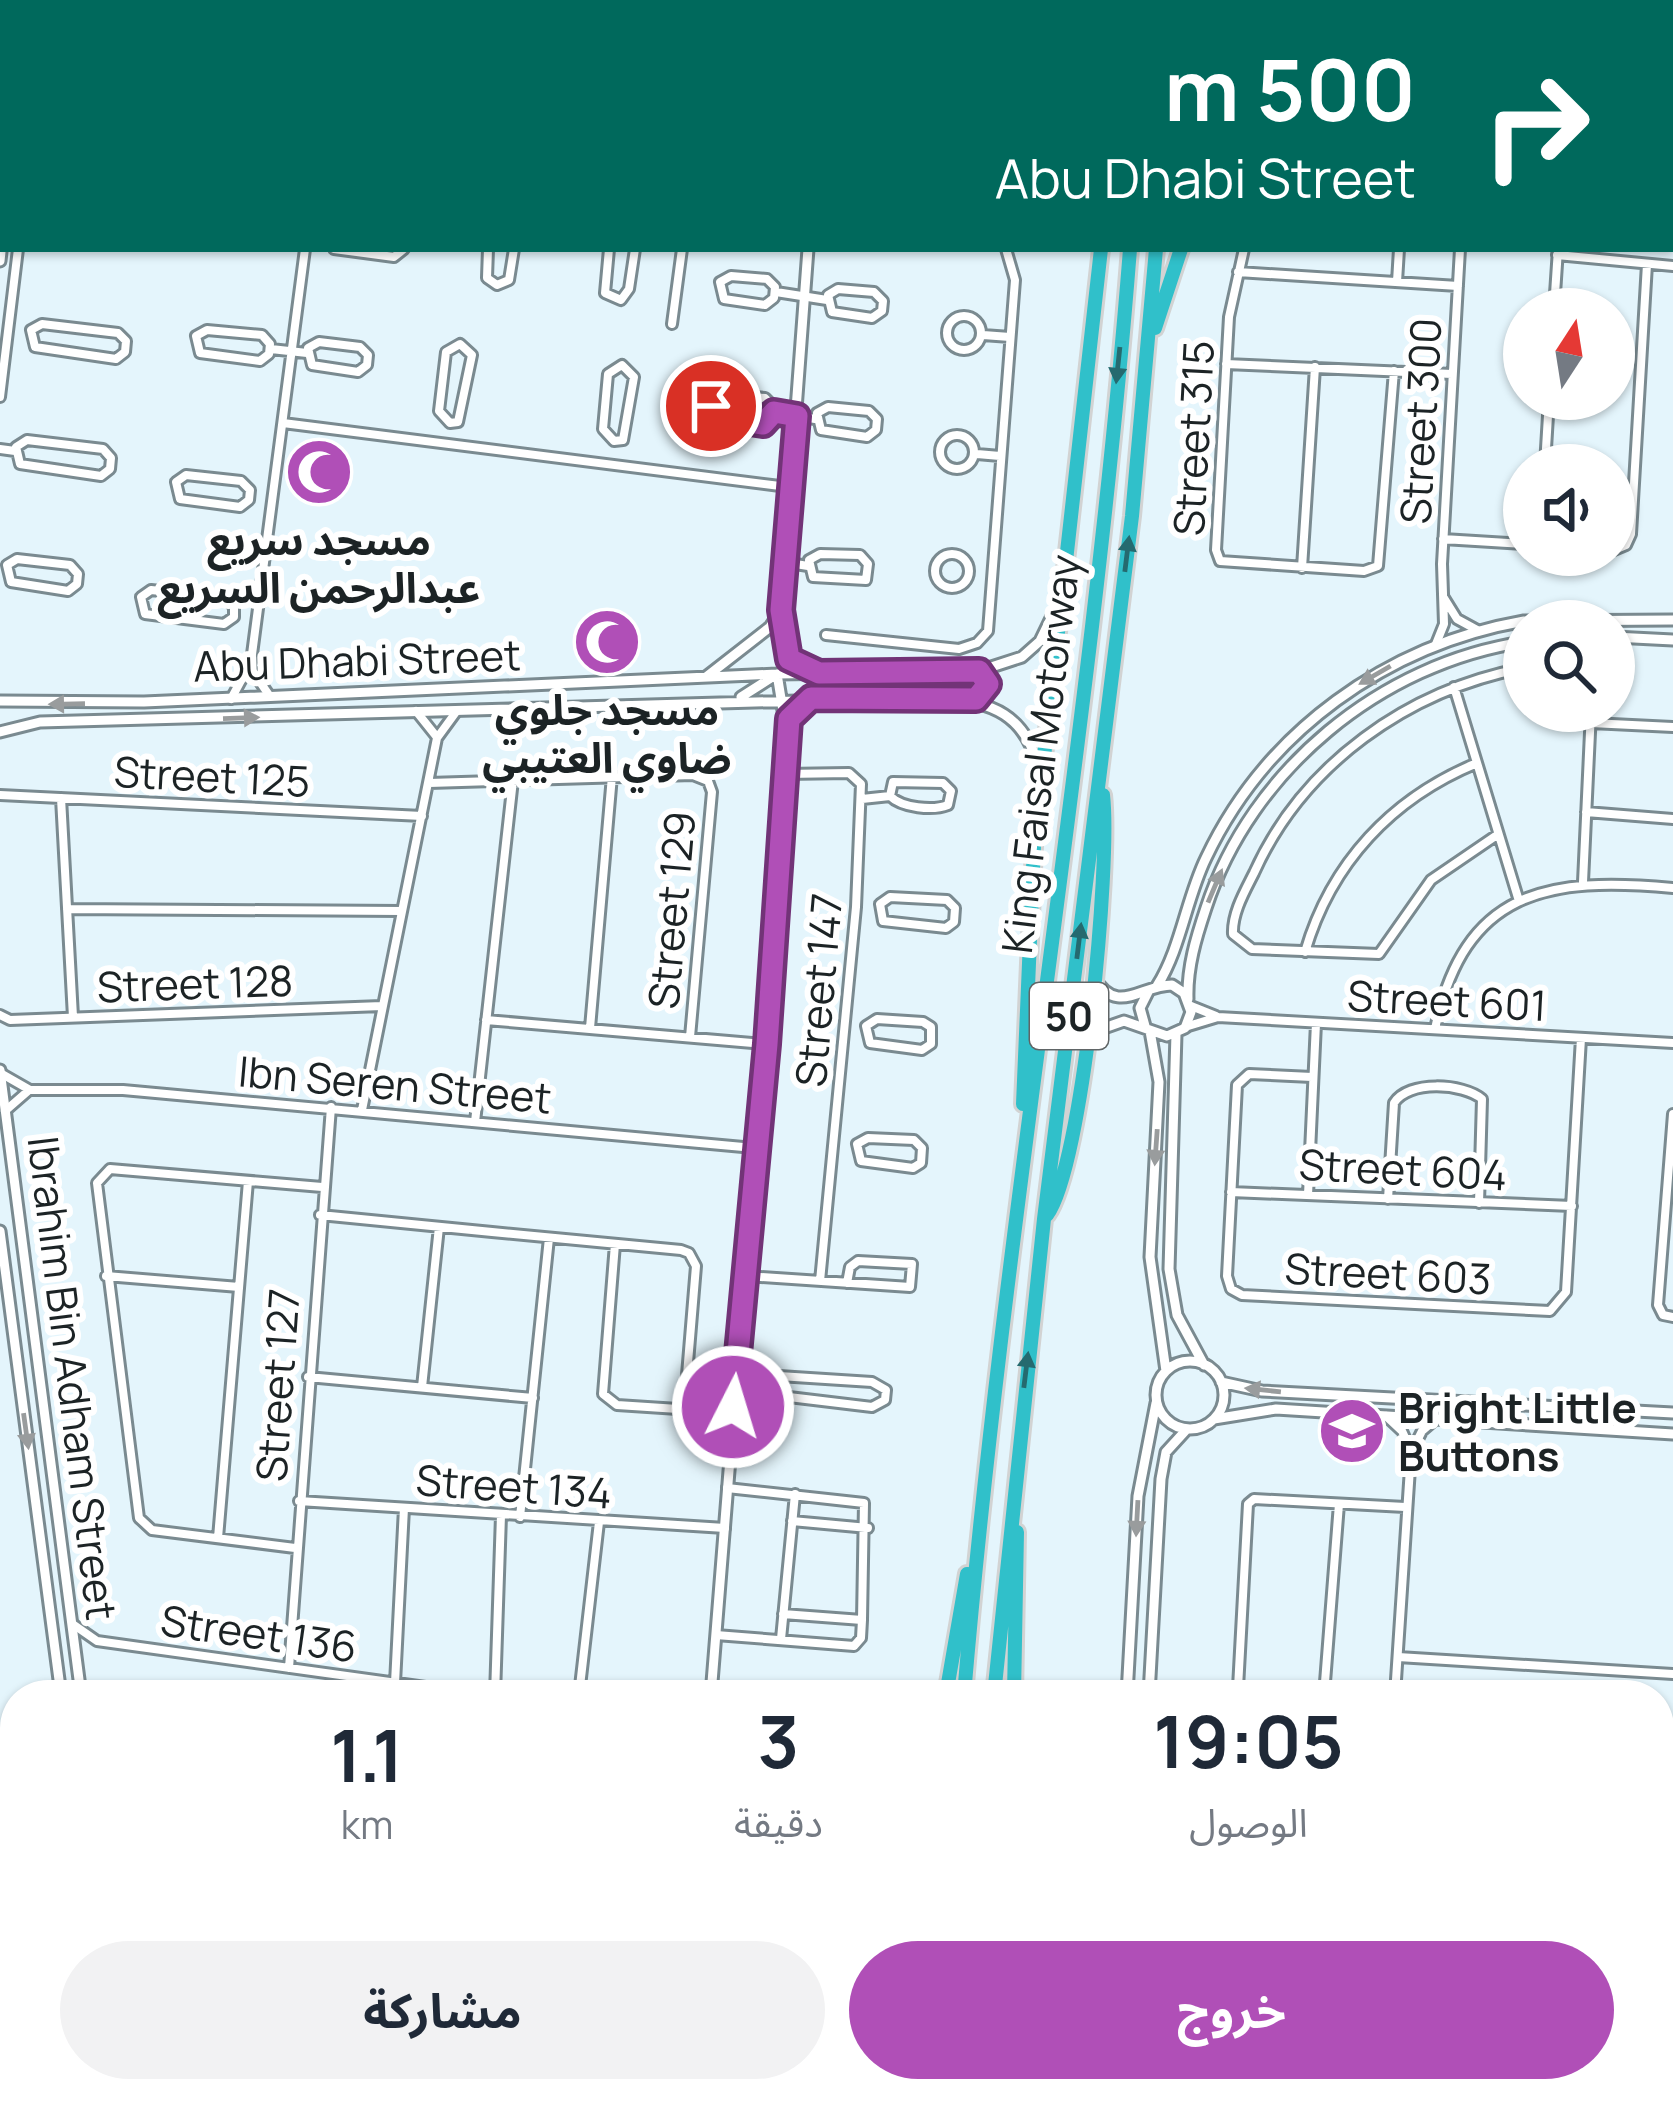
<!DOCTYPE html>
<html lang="ar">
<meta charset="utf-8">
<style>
:root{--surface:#fff;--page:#f2f2f3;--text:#1f2937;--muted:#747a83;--accent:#b04fb7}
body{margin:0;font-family:Manrope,"Noto Sans Arabic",sans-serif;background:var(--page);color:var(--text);direction:rtl;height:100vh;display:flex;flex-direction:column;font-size:45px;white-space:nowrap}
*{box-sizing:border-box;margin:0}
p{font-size:39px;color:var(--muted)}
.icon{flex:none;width:66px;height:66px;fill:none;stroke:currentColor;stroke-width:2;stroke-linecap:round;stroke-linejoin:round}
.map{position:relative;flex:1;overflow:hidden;direction:ltr}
.side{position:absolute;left:0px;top:1680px;width:1674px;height:423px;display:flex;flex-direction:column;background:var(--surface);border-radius:48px 48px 0 0;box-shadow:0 3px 9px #0004;direction:rtl}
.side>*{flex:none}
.top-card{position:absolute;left:0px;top:0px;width:1674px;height:252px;box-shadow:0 3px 9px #0004;direction:rtl;background:#00695c;color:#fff;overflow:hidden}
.needle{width:78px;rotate:12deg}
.controls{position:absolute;left:1503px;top:288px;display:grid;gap:24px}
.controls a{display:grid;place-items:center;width:132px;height:132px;border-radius:50%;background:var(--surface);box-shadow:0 3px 9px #0004;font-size:60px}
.pin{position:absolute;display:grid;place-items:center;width:102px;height:102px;color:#fff;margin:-51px;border:6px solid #fff;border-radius:50%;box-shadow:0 3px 12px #0007}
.me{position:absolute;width:132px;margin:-66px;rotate:5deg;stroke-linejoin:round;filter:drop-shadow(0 0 9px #0008)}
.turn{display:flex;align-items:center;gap:42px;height:252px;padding:0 60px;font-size:54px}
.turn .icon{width:156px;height:156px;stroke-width:2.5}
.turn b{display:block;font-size:84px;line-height:102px}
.eta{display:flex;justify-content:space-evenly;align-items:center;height:204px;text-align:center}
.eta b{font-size:72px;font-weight:700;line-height:84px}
.action{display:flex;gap:24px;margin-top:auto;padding:24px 60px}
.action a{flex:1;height:138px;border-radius:72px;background:var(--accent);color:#fff;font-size:48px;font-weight:700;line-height:138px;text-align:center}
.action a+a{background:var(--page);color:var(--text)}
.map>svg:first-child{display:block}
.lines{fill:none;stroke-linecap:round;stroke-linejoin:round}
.minor-casing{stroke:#7a8a90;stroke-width:14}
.tertiary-casing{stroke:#7a8a90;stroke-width:15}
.motorway-casing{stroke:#d2d3d3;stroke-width:20}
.minor{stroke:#fff;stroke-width:8}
.tertiary{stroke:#fff;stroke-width:9}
.motorway{stroke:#30c0ca;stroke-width:14}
.oneway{fill:#256a6f}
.oneway2{fill:#999c9d}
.route-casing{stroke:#723377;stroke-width:30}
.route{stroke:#b04fb7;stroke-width:21}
.labels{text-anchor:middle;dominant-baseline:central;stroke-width:12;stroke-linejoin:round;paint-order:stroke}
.shield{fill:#fff;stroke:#606566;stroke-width:3}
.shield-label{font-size:39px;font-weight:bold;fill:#1c2325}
.street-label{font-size:42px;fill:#1c2325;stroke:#fff}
.poi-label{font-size:42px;font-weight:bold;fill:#1c2325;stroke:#fff}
</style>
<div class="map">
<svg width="1673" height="2102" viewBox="0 0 1673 2102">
<rect width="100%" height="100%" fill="#e4f5fc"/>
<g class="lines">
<g class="minor-casing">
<path id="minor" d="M1413,3V0
M1671,36H1673
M1671,127H1673
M1671,195H1673
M334,249L394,257L404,249
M488,249L487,278L497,285L509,280L514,249
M609,249L605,293L621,300L629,289L635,249
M1244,249L1229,317L1216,550L1220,561L1364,571L1378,566L1394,371
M1557,255L1673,266
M1238,272L1458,286
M731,276L767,279L775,287L774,298L765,305L724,299L720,282Z
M1397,282L1399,249
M838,289L874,292L883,301L882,311L872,318L832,312L828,295Z
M776,292L827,300
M1554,309L1558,249
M947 333a17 17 0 1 1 34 0a17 17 0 1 1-34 0Z
M42,324L118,333L126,341L125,352L116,359L35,347L31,330Z
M672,324L682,249
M207,330L262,335L270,344L269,354L260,361L200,353L196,336Z
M983,335L1010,337
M319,342L360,347L368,355L367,365L358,372L312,365L308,348Z
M460,344L472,355L458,422L450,423L439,411L446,352Z
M271,349L307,353
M1226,364L1452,374
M622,365L634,377L623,440L614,441L603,429L608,374Z
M724,394L765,398L773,406L772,417L763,424L717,417L713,400Z
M0,397L18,249
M828,407L869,411L877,419L876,430L867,437L821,430L817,413Z
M774,412L815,419
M283,423L788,487
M940 452a17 17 0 1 1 34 0a17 17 0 1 1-34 0Z
M27,440L103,449L111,458L110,469L101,476L20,464L16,447Z
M0,449L15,451
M977,454L1000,456
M1545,465L1549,399
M186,475L241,481L250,490L249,500L240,507L180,499L176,482Z
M1443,539L1524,544
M1614,550L1626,545L1631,534L1647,264
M820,554L860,555L868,564L866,580L813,577L809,560Z
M935 571a17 17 0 1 1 34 0a17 17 0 1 1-34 0Z
M17,559L70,565L78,574L77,584L68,591L11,582L7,565Z
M783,562L808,566
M1302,568L1315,367
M151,590L226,598L234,607V617L224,624L145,614L141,597Z
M1444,598L1457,619L1479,631
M826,635L959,649L977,643L988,631L1015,280L1006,249
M1436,644L1444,624L1442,564L1460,249
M251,669L269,695
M1454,687L1519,901
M231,699L251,662L305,249
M416,711L436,736
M1591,723L1673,727
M785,774L849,773L861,784L856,907L820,1281
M429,783L693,775L708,781L712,792L690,1037
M0,795L422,816
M61,798L73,1017
M862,799L890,796C902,808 933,811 948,805L951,791L943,783L893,782L890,796
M1586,812L1673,819
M1497,835L1431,880L1379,954L1252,949L1233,934C1232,913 1245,891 1254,873C1303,764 1408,690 1524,668
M1583,882L1591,711
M890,897L947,900L955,908L954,922L946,928L883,921L880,904Z
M67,909L402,911
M1305,952C1331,863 1392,798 1477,763
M1191,1006L1216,1016
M0,1015L10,1020L382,1006
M877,1019L923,1022L931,1027V1044L922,1050L870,1043L866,1026Z
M486,1020L765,1044
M1185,1027L1218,1017L1673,1043
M590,1028L612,776
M1435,1029C1464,890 1548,876 1673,888
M2,1074L30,1090H123L754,1148
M1312,1077L1249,1074L1237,1085L1227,1276L1231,1289L1242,1295L1550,1311L1566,1292L1581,1038
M362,1110L437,738L456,712
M5,1111L28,1091
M1673,1114L1658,1305L1663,1315L1673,1317
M475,1122L513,780
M868,1138L914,1140L922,1148L921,1163L913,1168L861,1161L857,1144Z
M1231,1192L1572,1206
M1308,1195L1316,1023
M1388,1199L1394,1103C1408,1080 1463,1083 1482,1099L1479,1203
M320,1215C440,1227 561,1239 681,1250L689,1253L696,1266L685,1399L678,1409L617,1405L603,1394L615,1244
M106,1276L239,1287
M746,1276L910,1287L912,1264L858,1261L850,1267L847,1283
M779,1376L872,1382L886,1390L885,1400L872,1407L764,1394L758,1385Z
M308,1377L533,1398
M422,1387L439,1227
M1386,1416L1402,1431L1411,1451
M299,1501L725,1528
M520,1517L549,1238
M792,1521L868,1528
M218,1538L248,1181
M295,1548L152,1530L139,1518L97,1183L110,1169L322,1187
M783,1614L862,1620
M74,1625L97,1641L483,1695
M716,1635L854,1646L861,1638L862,1620L864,1503L727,1488
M781,1639L795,1494
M1398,1657L1673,1674
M289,1668L331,1107
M395,1683L404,1508
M495,1695L501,1515
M579,1695L599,1522
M1308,1695L1238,1688L1248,1504L1254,1499L1405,1507
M1324,1695L1339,1504
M1395,1695L1411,1453L1422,1431L1436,1419
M1659,1741L1673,1742
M0,1793L14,1895L0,1908
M1659,1933L1673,1938
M1659,1995L1673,2000
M338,2088L339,2102
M1388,2088L1418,2102
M445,2091L568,2092
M705,2102L711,2095L769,2102
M1427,2102L1440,2088
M1517,2102L1523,2088
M1596,2102L1603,2088"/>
</g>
<g class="tertiary-casing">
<path id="tertiary" d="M9,3V0
M28,3V0
M0,68L3,46
M808,249L781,610L786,654L812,670
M0,261L3,233
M1524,621L1673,620
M1614,637L1673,640
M706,677L770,627L781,610
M741,697L777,674
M972,700L987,689L979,671
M0,701L144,702L777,674L979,671L1022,657L1040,641L1055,610
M0,732L40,722L938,697C992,701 1027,715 1039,771
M1157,986C1181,948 1186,899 1206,858C1266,731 1387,645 1524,621
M1188,999C1187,967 1196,938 1206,908C1251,770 1381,663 1524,642
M1145,1026L1140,1008L1148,992
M1150,1031L1159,1082L1150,1257L1166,1371
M1090,1033L1124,1021L1167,1036L1185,1028L1191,1012L1184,993L1172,985C1141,985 1117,1017 1094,977
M1176,1034L1169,1269L1177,1315L1204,1365
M0,1070L81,1695
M0,1231L61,1695
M1156 1395a34 34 0 1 1 68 0a34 34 0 1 1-68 0Z
M1221,1382L1262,1391L1673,1413
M1214,1419L1276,1409L1673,1434
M711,1695L785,774L786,729L777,674
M1127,1695L1138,1496L1156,1403
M1149,1695L1161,1479L1166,1452L1187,1429
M112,2088L114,2102
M132,2088L133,2102
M1243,2088L1258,2102
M1273,2088L1292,2102
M675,2102L676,2088"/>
</g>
<g class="motorway-casing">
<path id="motorway" d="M1063,0V3
M1167,0V3
M1116,3V0
M1141,3V0
M1262,3L1263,0
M1155,328L1181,249
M1023,1104L1034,846L1101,249
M1047,1215C1083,1165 1111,864 1103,795
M946,1695L967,1574
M964,1695C1005,1212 1092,733 1130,249
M994,1695L1044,1219L1132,516L1156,249
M1014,1695L1017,1532
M1021,2088L1023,2102
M880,2102L884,2088
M903,2102L904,2088
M929,2102L930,2088
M957,2102L958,2088
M983,2102L985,2088"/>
</g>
<use href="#minor" class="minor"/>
<use href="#tertiary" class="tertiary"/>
<use href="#motorway" class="motorway"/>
</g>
<defs><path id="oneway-solid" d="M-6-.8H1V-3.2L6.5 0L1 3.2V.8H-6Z" transform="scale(3)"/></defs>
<g class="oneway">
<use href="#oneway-solid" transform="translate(1118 365) rotate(96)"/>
<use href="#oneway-solid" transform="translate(1127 554) rotate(-83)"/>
<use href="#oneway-solid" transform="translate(1079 941) rotate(-83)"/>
<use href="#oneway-solid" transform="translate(1026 1370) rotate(-83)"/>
</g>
<g class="oneway2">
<use href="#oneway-solid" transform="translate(1375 675) rotate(150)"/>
<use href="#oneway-solid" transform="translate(67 704) rotate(179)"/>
<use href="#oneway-solid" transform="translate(241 718) rotate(-2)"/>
<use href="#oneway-solid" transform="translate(1215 886) rotate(-67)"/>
<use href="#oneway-solid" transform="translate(1156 1147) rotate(94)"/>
<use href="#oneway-solid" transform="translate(1263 1390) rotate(-174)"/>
<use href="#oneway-solid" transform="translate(26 1431) rotate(82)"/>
<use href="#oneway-solid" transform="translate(1137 1518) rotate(93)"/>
</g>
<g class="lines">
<g class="route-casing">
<path id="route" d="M711,406L717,417L763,424L774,412L797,416L781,610L789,659L819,673L979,671L988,684L976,699L811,698L789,719L767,1044L733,1407"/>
</g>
<use href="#route" class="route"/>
</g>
<defs>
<g id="mosque-disc" transform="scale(3.45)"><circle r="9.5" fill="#b04fb7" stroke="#fff"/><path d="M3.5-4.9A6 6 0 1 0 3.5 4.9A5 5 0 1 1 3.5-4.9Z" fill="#fff"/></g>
<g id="school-disc" transform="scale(3.45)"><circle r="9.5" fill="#b04fb7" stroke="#fff"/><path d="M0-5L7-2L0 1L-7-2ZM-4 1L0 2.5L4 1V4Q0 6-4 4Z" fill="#fff"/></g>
</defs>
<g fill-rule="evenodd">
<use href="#mosque-disc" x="319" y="472"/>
<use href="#mosque-disc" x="607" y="642"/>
<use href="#school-disc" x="1352" y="1431"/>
</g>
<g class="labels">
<rect class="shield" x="1030" y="983" width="78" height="66" rx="9"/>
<g class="shield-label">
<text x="1069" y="1016">50</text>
</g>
<g class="street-label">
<text transform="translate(1420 421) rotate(-87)">Street 300</text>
<text transform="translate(1193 438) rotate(-87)">Street 315</text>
<text transform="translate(357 660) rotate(-2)">Abu Dhabi Street</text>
<text transform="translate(1040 754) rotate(-83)">King Faisal Motorway</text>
<text transform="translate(212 776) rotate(3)">Street 125</text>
<text transform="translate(671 910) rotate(-85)">Street 129</text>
<text transform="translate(195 983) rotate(-2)">Street 128</text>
<text transform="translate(818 990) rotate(-85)">Street 147</text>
<text transform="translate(1447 1000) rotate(3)">Street 601</text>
<text transform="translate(395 1084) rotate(5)">Ibn Seren Street</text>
<text transform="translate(1403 1169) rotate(3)">Street 604</text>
<text transform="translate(1388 1273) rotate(3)">Street 603</text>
<text transform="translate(73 1378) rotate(83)">Ibrahim Bin Adham Street</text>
<text transform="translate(277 1385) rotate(-86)">Street 127</text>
<text transform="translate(514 1486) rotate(4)">Street 134</text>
<text transform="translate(259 1633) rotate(8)">Street 136</text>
</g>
<g class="poi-label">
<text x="319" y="539">مسجد سريع<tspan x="319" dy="48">عبدالرحمن السريع</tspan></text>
<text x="607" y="709">مسجد جلوي<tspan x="607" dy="48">ضاوي العتيبي</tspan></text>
<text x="1398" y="1407" text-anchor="start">Bright Little<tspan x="1398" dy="48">Buttons</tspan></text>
</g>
</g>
</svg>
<div class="controls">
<a><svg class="needle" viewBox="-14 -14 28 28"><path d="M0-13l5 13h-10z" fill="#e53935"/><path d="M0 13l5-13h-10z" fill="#747a83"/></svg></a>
<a><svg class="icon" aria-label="sound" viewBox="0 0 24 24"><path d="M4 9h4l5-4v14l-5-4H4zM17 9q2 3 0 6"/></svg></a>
<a><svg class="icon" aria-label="search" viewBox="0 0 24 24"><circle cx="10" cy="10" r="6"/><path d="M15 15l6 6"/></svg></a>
</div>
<div class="pin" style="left:711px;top:406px;background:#d93025"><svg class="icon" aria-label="arrive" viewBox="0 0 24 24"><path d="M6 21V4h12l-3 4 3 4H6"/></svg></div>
<svg class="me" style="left:733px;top:1407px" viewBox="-20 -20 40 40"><circle r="17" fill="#b04fb7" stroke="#fff" stroke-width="3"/><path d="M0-11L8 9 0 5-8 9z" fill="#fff"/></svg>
<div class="top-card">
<div class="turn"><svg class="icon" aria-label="right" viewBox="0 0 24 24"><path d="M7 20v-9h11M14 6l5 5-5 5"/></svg><div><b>500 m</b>Abu Dhabi Street</div></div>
</div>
<section class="side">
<div class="eta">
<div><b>19:05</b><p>الوصول</p></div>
<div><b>3</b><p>دقيقة</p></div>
<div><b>1.1</b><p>km</p></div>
</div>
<div class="action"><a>خروج</a><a>مشاركة</a></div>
</section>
</div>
